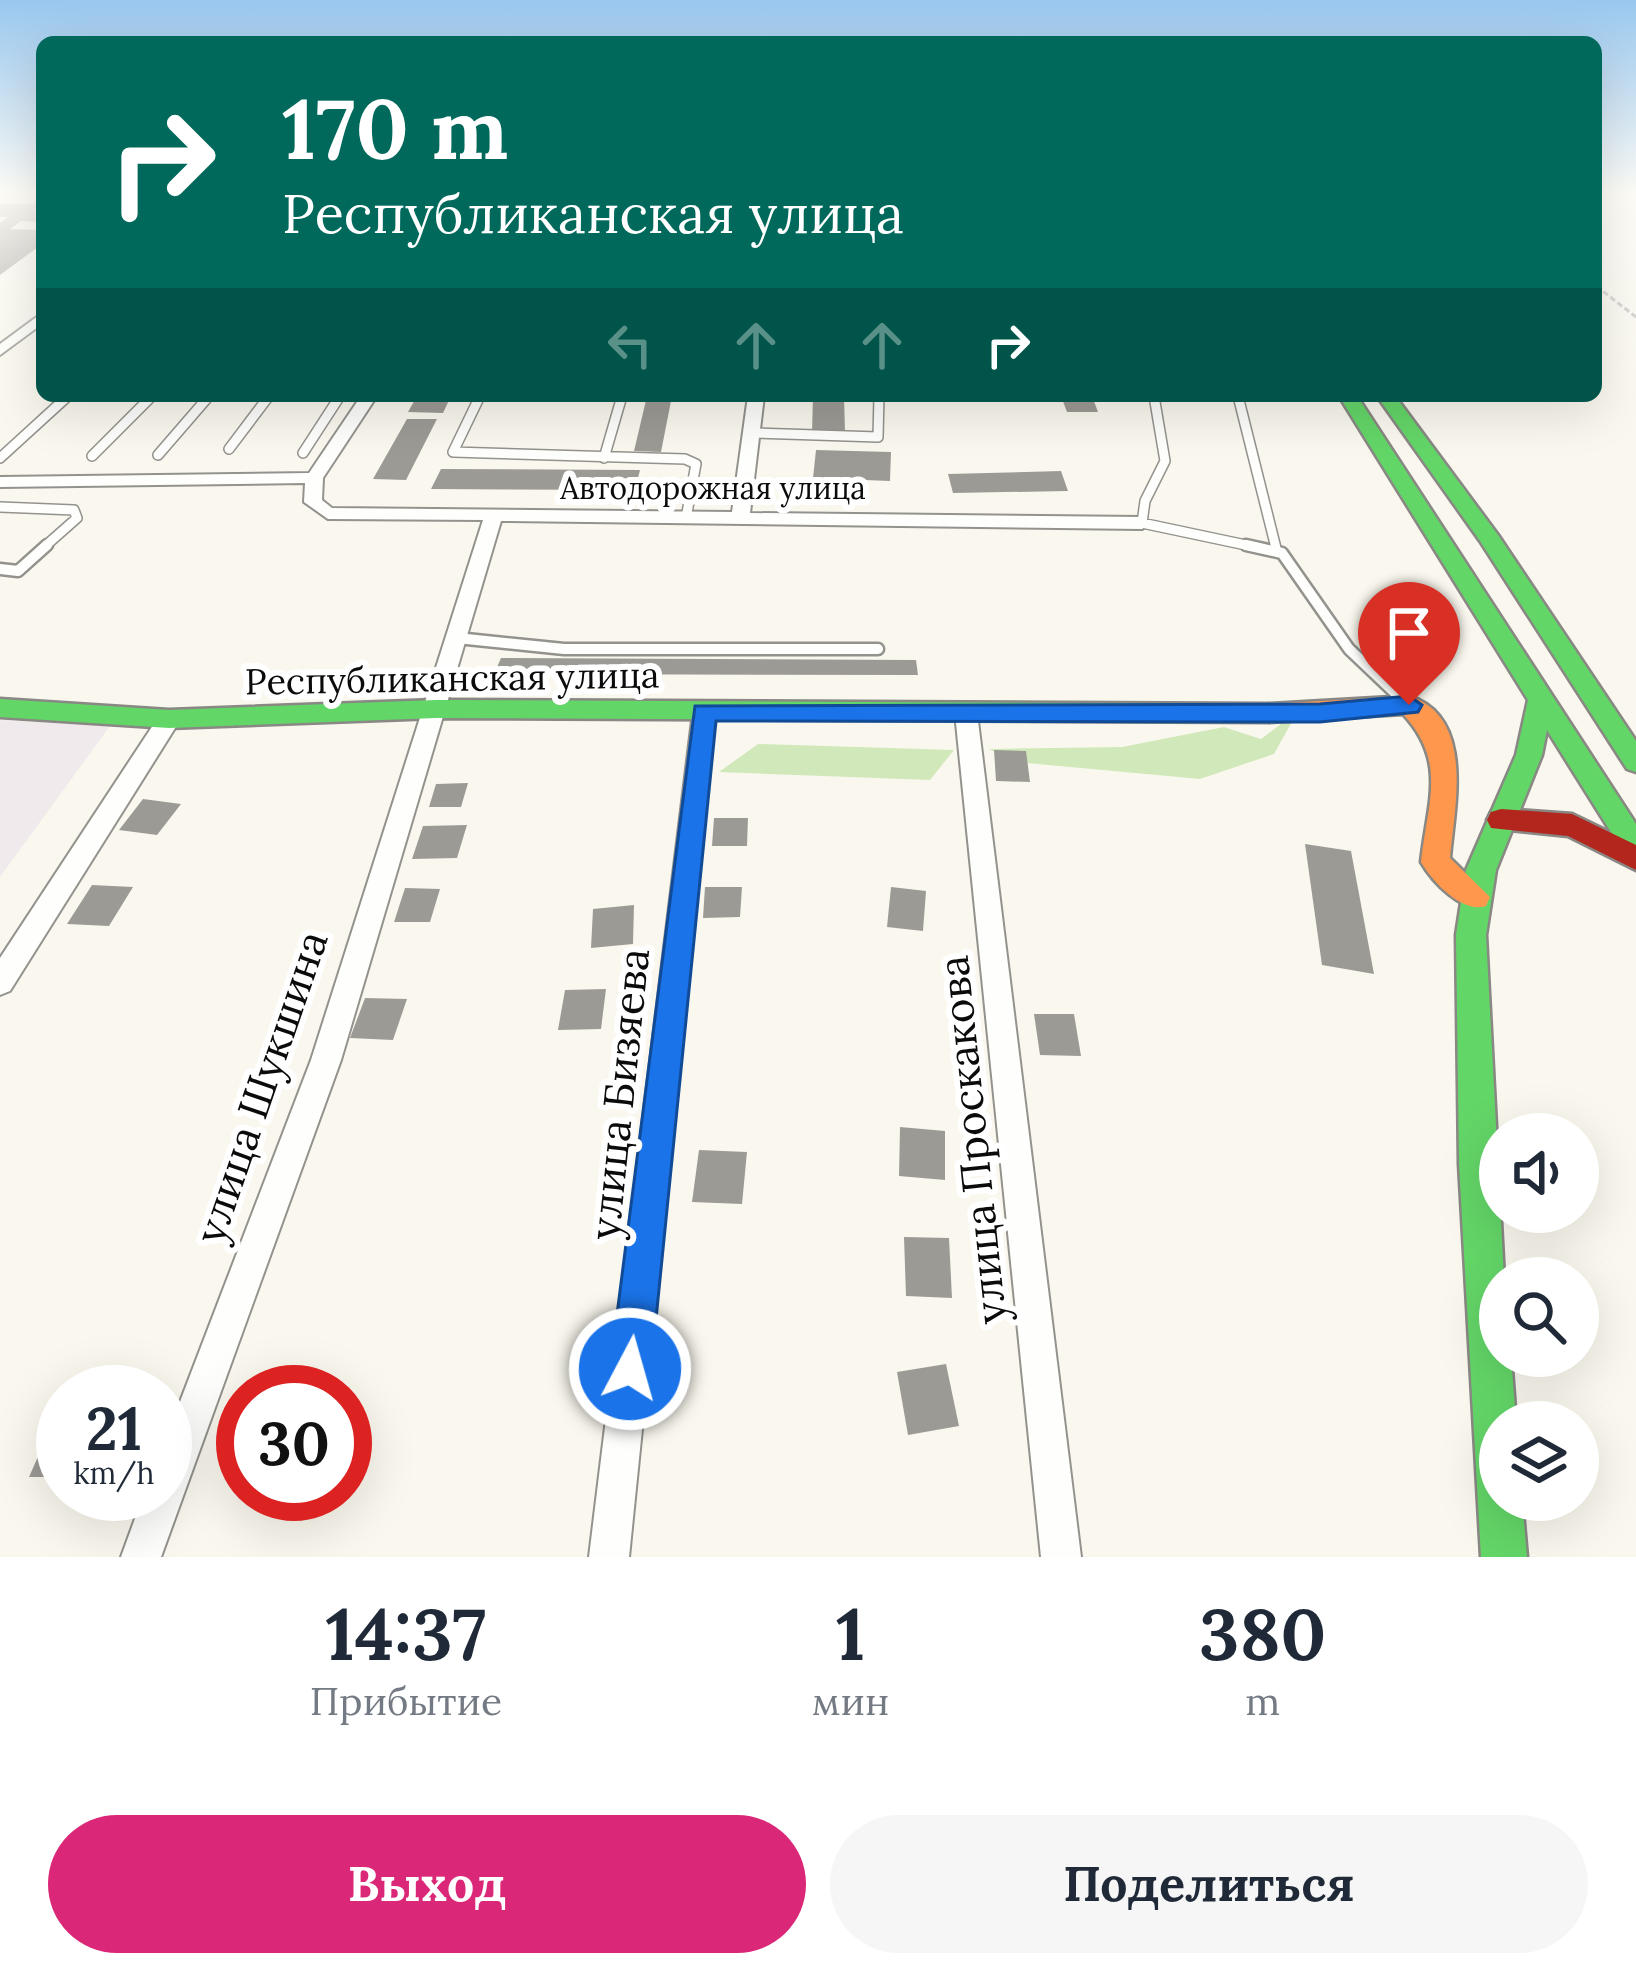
<!DOCTYPE html>
<html lang="ru">
<meta charset="utf-8">
<style>
:root{--surface:#fff;--page:#f6f6f7;--text:#1f2937;--muted:#747a83;--accent:#db2777}
body{margin:0;font-family:Lora,serif;background:var(--page);color:var(--text);height:100vh;display:flex;flex-direction:column;font-size:45px;white-space:nowrap}
*{box-sizing:border-box;margin:0}
p{font-size:39px;color:var(--muted)}
.icon{flex:none;width:66px;height:66px;fill:none;stroke:currentColor;stroke-width:2;stroke-linecap:round;stroke-linejoin:round}
.map{position:relative;height:1557px;overflow:hidden}
.drawer{display:flex;flex-direction:column;background:var(--surface);flex:1}
.drawer>*{flex:none}
.guide{position:absolute;left:36px;top:36px;width:1566px;height:366px;border-radius:18px;box-shadow:0 12px 48px #0002;background:#00695c;color:#fff;overflow:hidden}
.controls{position:absolute;left:1479px;top:1113px;display:grid;gap:24px}
.controls a{display:grid;place-items:center;width:120px;height:120px;border-radius:50%;background:var(--surface);box-shadow:0 12px 48px #0002;font-size:60px}
.speed{position:absolute;left:36px;top:1365px;display:flex;gap:24px;font-size:60px;font-weight:700;text-align:center}
.speed>*{display:grid;place-content:center;width:156px;height:156px;border-radius:50%;background:var(--surface);box-shadow:0 12px 48px #0002;line-height:1}
.speed small{font-size:30px;font-weight:400}
.speed .limit{border:18px solid #d22;background:#fff;color:#111}
.pin{position:absolute;display:grid;place-items:center;width:102px;height:102px;color:#fff;margin:-123px -51px;border-radius:50% 50% 50% 0;rotate:-45deg;box-shadow:0 0 12px #0007}
.pin .icon{rotate:45deg}
.me{position:absolute;width:132px;margin:-66px;rotate:6deg;stroke-linejoin:round;filter:drop-shadow(0 0 9px #0008)}
.turn{display:flex;align-items:center;gap:42px;height:252px;padding:0 48px;font-size:54px}
.turn .icon{width:156px;height:156px;stroke-width:2.5}
.turn b{display:block;font-size:84px;line-height:102px}
.lanes{display:flex;align-items:center;height:114px;padding:0 48px;background:#0003;justify-content:center;gap:60px;direction:ltr}
.lanes .off{opacity:.35}
.eta{display:flex;justify-content:space-evenly;align-items:center;height:204px;text-align:center}
.eta b{font-size:72px;font-weight:700;line-height:84px}
.action{display:flex;gap:24px;margin-top:auto;padding:24px 48px}
.action a{flex:1;height:138px;border-radius:72px;background:var(--accent);color:#fff;font-size:48px;font-weight:700;line-height:138px;text-align:center}
.action a+a{background:var(--page);color:var(--text)}
.map>svg:first-child{display:block}
.industrial{fill:#f1eaec}
.forest{fill:#d1e9ba}
.building{fill:#9c9a94}
.lines{fill:none;stroke-linecap:round;stroke-linejoin:round}
.lane-far1-casing{stroke:#93928d;stroke-width:12}
.lane-casing{stroke:#93928d;stroke-width:15}
.street-casing{stroke:#93928d;stroke-width:4}
.fast-casing{stroke:#898884;stroke-width:5}
.slow-casing{stroke:#898884;stroke-width:5}
.jam-casing{stroke:#898884;stroke-width:5}
.path{stroke:#b7b7b5;stroke-width:3;stroke-dasharray:6 3;stroke-linecap:butt}
.lane-far1{stroke:#fefefc;stroke-width:9}
.lane{stroke:#fefefc;stroke-width:10}
.street{fill:#fefefc;fill-rule:evenodd}
.fast{fill:#63d668;fill-rule:evenodd}
.slow{fill:#ff974d;fill-rule:evenodd}
.jam{fill:#b3261e;fill-rule:evenodd}
.route{fill:#1a73e8;stroke:#114b97;stroke-width:3}
.labels{text-anchor:middle;dominant-baseline:central;stroke-width:12;stroke-linejoin:round;paint-order:stroke}
.far-street-label{font-size:30px;fill:#0b0b0b;stroke:#fff}
.street-label{font-size:36px;fill:#0b0b0b;stroke:#fff}
.near-street-label{font-size:42px;fill:#0b0b0b;stroke:#fff}
</style>
<div class="map">
<svg width="1636" height="1557" viewBox="0 0 1636 1557">
<rect width="100%" height="100%" fill="#faf8ee"/>
<path class="industrial" d="M0,720L110,726L0,877Z"/>
<path class="forest" d="M1298,711L1274,754L1200,779L1016,762L989,749L1122,747L1224,727L1261,739Z
M758,744L954,750L930,780L719,772Z"/>
<path class="building" d="M42,198V222L21,221L10,229L42,230V244L0,275V223L8,217H0V204H32Z
M417,396H451L443,413L408,412Z
M647,396H672L661,452L634,451Z
M813,396H844L845,432H812Z
M1061,396H1092L1098,412H1067Z
M407,419H437L406,480L373,479Z
M816,450L891,452L890,481L813,478Z
M441,469L640,470L635,490L431,489Z
M1061,471L1068,491L953,493L948,474Z
M501,658L916,660L918,675L494,674Z
M994,750L1026,751L1030,782L996,781Z
M468,783L461,807H429L436,784Z
M143,799L181,804L157,835L119,830Z
M714,818H748L747,846H712Z
M467,825L457,858L412,859L423,826Z
M1305,844L1351,851L1374,974L1322,965Z
M92,885L133,887L109,926L67,924Z
M705,887H742L740,917L703,918Z
M891,887L926,891L923,931L887,927Z
M405,888L440,889L430,922H394Z
M634,905L633,944L591,948L593,909Z
M606,989L601,1029L558,1030L565,990Z
M365,998L407,999L393,1040L350,1038Z
M1034,1014H1074L1081,1056L1040,1055Z
M900,1127L945,1131V1180L899,1176Z
M699,1150L747,1152L742,1204L692,1202Z
M904,1237L949,1238L952,1298L906,1296Z
M946,1364L959,1426L908,1435L897,1372Z
M63,1400V1477H29Z"/>
<g class="lines">
<g class="lane-far1-casing">
<path id="lane-far1" d="M480,396L453,452L685,459L696,464L686,518
M1154,396L1165,461L1145,501L1142,523L1260,548
M1238,396L1276,548
M753,433L878,437L879,396
M229,449L269,396
M303,453L340,396
M158,455L209,396
M92,456L152,396
M0,458L68,396
M604,458L622,396
M0,507L74,510L77,518L43,548"/>
</g>
<g class="lane-casing">
<path id="lane" d="M1246,545L1282,553L1349,649L1408,705
M0,569L18,571L47,545
M457,638L564,649H878"/>
</g>
<g class="street-casing">
<path id="street" d="M42,313V324L0,355V344Z
M361,396H377L323,478L322,500L332,508L732,512L748,396H764L750,513L1142,517L1151,523L1142,529L501,521L341,1060L161,1557H121L144,1494H165V1441L311,1060L483,520L328,519L304,502L305,483L0,487V477L309,473Z
M704,704L715,712L629,1557H589L693,712Z
M966,705L977,713L1081,1557H1041L955,713Z
M169,711L177,713L180,719L177,725L10,991L0,995V958L161,713Z"/>
</g>
<g class="fast-casing">
<path id="fast" d="M1339,396H1357L1636,824V859L1626,856L1547,730L1542,755L1496,870L1486,935L1504,1278H1500V1356H1511L1516,1422H1500V1500H1522L1527,1557H1481L1459,1164L1456,935L1466,870L1516,755L1528,700Z
M1377,396H1395L1498,535L1636,741V772L1627,769L1480,541Z
M0,699L169,710L436,700L1269,704L1282,713L1269,722L436,718L169,728L0,717Z"/>
</g>
<g class="slow-casing">
<path id="slow" d="M1409,696C1476,717 1454,808 1450,858L1490,897L1486,906C1462,914 1432,881 1421,862C1427,804 1448,762 1403,714L1269,722L1256,713L1269,704Z"/>
</g>
<g class="jam-casing">
<path id="jam" d="M1501,809L1572,814L1636,845V870L1568,836L1491,828L1487,820L1491,812Z"/>
</g>
<path class="path" d="M1596,286L1636,317"/>
<use href="#lane-far1" class="lane-far1"/>
<use href="#lane" class="lane"/>
<use href="#street" class="street"/>
<use href="#fast" class="fast"/>
<use href="#slow" class="slow"/>
<use href="#jam" class="jam"/>
</g>
<linearGradient id="sky" x2="0" y2="1"><stop stop-color="#99c7ee"/><stop offset="0.47" stop-color="#fdfcf7"/><stop offset="1" stop-color="#fdfcf7" stop-opacity="0"/></linearGradient>
<rect width="1636" height="409" fill="url(#sky)"/>
<path class="route" d="M1409,696L1422,705L1418,712L1320,722L716,721L651,1369L645,1384L630,1390L616,1384L610,1369L695,706L1320,704Z"/>
<g class="labels">
<g class="far-street-label">
<text x="713" y="488">Автодорожная улица</text>
</g>
<g class="street-label">
<text transform="translate(452 678) rotate(-1)">Республиканская улица</text>
</g>
<g class="near-street-label">
<text transform="translate(261 1087) rotate(-71)">улица Шукшина</text>
<text transform="translate(619 1094) rotate(-84)">улица Бизяева</text>
<text transform="translate(972 1140) rotate(-96)">улица Проскакова</text>
</g>
</g>
</svg>
<div class="controls">
<a><svg class="icon" aria-label="sound" viewBox="0 0 24 24"><path d="M4 9h4l5-4v14l-5-4H4zM17 9q2 3 0 6"/></svg></a>
<a><svg class="icon" aria-label="search" viewBox="0 0 24 24"><circle cx="10" cy="10" r="6"/><path d="M15 15l6 6"/></svg></a>
<a><svg class="icon" aria-label="layers" viewBox="0 0 24 24"><path d="M12 4l9 5-9 5-9-5zM3 14l9 5 9-5"/></svg></a>
</div>
<div class="speed"><div>21<small>km/h</small></div><div class="limit">30</div></div>
<div class="pin" style="left:1409px;top:705px;background:#d93025"><svg class="icon" aria-label="arrive" viewBox="0 0 24 24"><path d="M6 21V4h12l-3 4 3 4H6"/></svg></div>
<svg class="me" style="left:630px;top:1369px" viewBox="-20 -20 40 40"><circle r="17" fill="#1a73e8" stroke="#fff" stroke-width="3"/><path d="M0-11L8 9 0 5-8 9z" fill="#fff"/></svg>
<div class="guide">
<div class="turn"><svg class="icon" aria-label="right" viewBox="0 0 24 24"><path d="M7 20v-9h11M14 6l5 5-5 5"/></svg><div><b>170 m</b>Республиканская улица</div></div>
<div class="lanes"><svg class="icon off" aria-label="left" viewBox="0 0 24 24"><path d="M17 20v-9H6M10 6l-5 5 5 5"/></svg><svg class="icon off" aria-label="ahead" viewBox="0 0 24 24"><path d="M12 20V5M6 11l6-6 6 6"/></svg><svg class="icon off" aria-label="ahead" viewBox="0 0 24 24"><path d="M12 20V5M6 11l6-6 6 6"/></svg><svg class="icon" aria-label="right" viewBox="0 0 24 24"><path d="M7 20v-9h11M14 6l5 5-5 5"/></svg></div>
</div>
</div>
<section class="drawer">
<div class="eta">
<div><b>14:37</b><p>Прибытие</p></div>
<div><b>1</b><p>мин</p></div>
<div><b>380</b><p>m</p></div>
</div>
<div class="action"><a>Выход</a><a>Поделиться</a></div>
</section>
